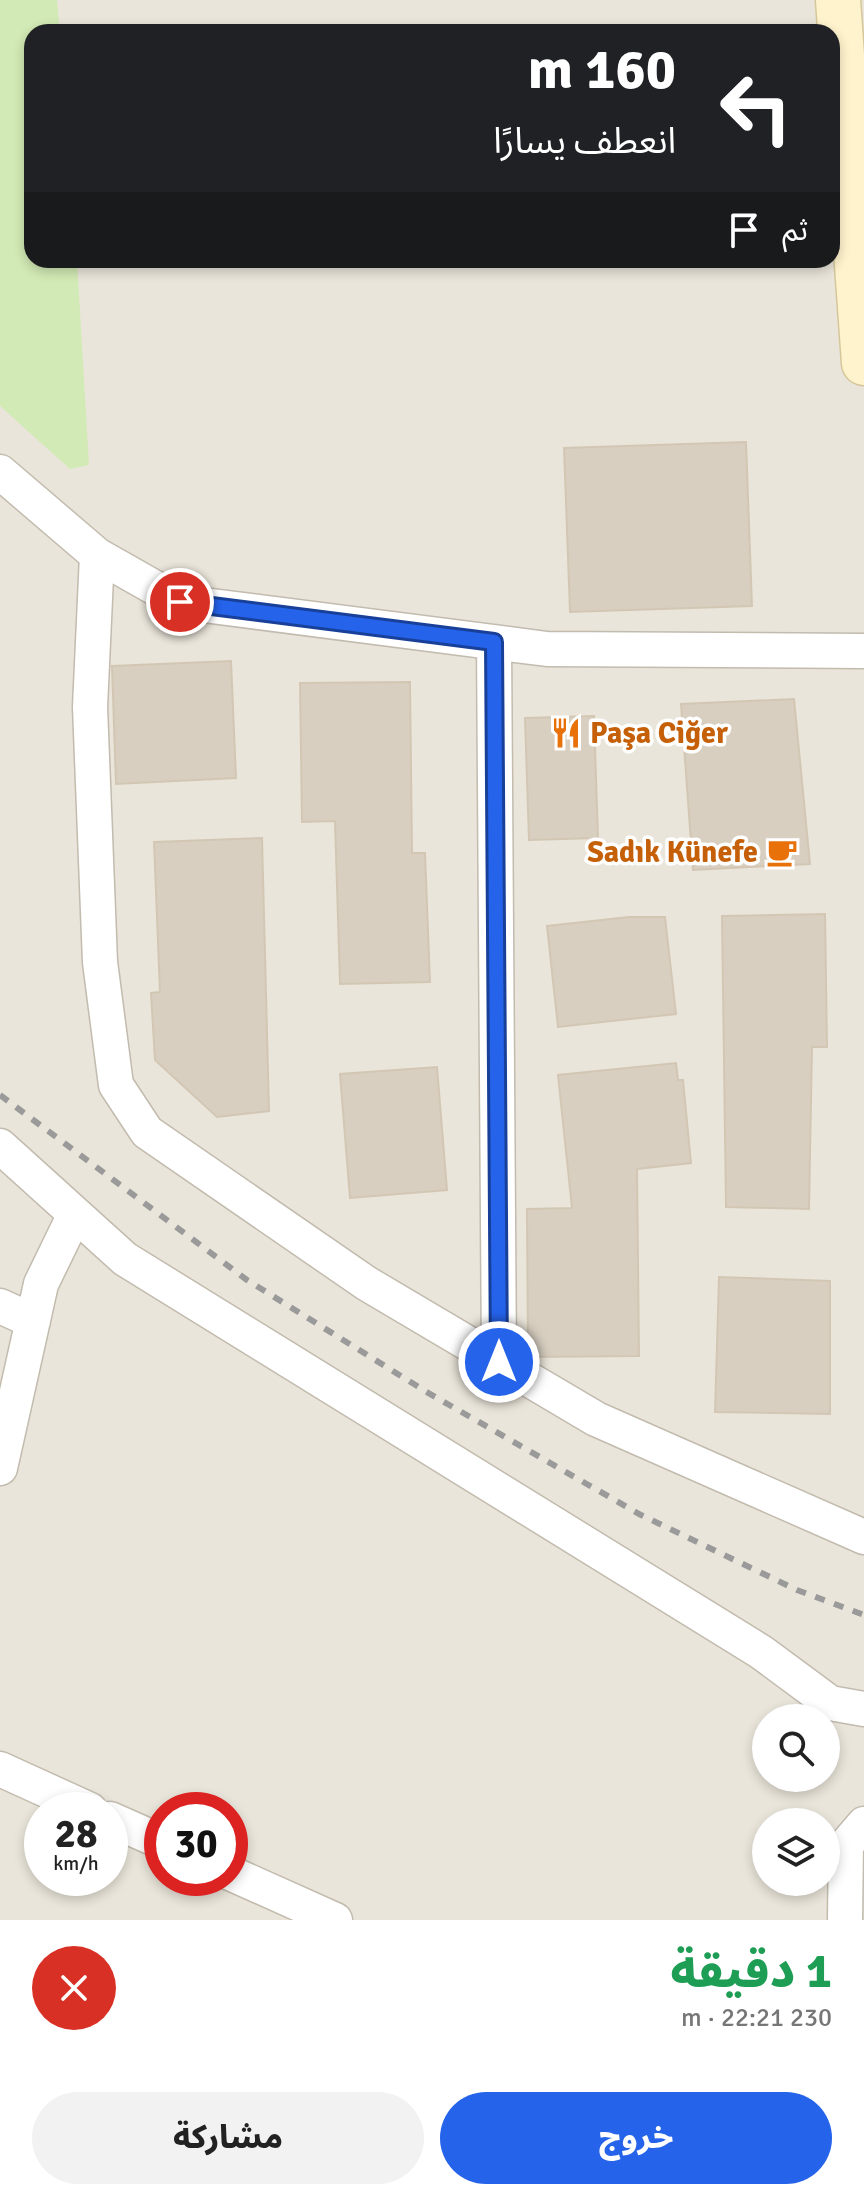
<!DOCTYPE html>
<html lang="ar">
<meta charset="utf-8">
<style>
:root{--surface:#fff;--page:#f2f2f2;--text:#222;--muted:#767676;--accent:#2563eb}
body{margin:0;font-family:Signika,"Noto Sans Arabic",sans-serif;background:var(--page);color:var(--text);direction:rtl;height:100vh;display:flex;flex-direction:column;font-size:30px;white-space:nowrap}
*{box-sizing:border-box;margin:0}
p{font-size:26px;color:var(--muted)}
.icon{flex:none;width:44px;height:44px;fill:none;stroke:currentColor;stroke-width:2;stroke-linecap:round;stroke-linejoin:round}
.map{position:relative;height:1920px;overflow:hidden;direction:ltr}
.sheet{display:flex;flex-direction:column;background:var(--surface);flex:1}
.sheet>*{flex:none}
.top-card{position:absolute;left:24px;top:24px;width:816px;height:244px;border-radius:24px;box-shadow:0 4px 12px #0003;direction:rtl;background:#202124;color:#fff;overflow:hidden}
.tools{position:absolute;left:752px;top:1704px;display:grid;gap:16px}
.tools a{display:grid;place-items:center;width:88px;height:88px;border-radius:50%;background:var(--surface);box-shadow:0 4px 12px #0003;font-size:40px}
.speed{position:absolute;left:24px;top:1792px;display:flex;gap:16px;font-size:40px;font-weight:700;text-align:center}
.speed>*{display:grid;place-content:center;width:104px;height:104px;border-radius:50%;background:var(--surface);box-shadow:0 4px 12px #0003;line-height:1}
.speed small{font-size:20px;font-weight:400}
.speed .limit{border:12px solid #d22;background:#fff;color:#111}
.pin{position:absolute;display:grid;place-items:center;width:68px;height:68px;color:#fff;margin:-34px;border:4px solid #fff;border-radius:50%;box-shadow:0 2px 8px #0007}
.me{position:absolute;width:88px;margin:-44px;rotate:0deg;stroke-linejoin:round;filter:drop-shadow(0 0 6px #0008)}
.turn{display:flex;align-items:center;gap:28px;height:168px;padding:0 32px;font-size:36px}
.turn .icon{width:104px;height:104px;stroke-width:2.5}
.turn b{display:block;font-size:56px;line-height:68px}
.then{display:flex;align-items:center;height:76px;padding:0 32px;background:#0003;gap:16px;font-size:30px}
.round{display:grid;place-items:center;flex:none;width:84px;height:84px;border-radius:42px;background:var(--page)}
.summary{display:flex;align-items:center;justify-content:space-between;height:136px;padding:0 32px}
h1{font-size:48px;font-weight:800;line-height:60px;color:#1e9e55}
.button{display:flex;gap:16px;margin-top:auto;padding:16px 32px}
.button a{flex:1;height:92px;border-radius:48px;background:var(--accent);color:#fff;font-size:32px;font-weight:800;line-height:92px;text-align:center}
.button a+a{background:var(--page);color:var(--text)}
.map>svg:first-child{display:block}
.residential{fill:#eae5da;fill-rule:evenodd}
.green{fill:#d2eab5}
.building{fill:#d8cfc1;stroke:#d3c7b4;stroke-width:2}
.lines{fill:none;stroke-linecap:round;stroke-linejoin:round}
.minor-casing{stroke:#c2bbae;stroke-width:37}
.secondary-casing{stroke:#d6c79b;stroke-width:47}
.minor{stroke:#fff;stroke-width:34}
.secondary{stroke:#fff3cd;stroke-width:44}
.rail{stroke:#9a9a9a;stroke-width:6;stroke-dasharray:10 10;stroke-linecap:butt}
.route-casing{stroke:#184099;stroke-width:20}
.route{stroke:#2563eb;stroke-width:14}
.labels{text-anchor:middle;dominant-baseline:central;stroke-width:7;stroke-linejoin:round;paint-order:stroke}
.food-label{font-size:30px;font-weight:bold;fill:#c56008;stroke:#fff;text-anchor:start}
</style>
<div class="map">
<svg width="864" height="1920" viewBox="0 0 864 1920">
<rect width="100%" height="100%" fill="#f6f3ec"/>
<path class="residential" d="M0,0H864V1920H0ZM32,32H832V260H32ZM766,1718H826V1778H766ZM42,1810H110V1878H42ZM162,1810H230V1878H162ZM766,1822H826V1882H766Z"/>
<path class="green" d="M0,0H57L60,32H32V260H77L89,465L70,469L0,406Z"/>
<path class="building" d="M746,442L752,606L570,612L564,448Z
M231,661L236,778L116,784L112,666Z
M410,682L412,853H425L430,982L340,984L335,821L302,822L300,683Z
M794,699L810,864L693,870L681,704Z
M594,716L598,838L529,840L525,718Z
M262,838L269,1111L217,1117L155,1060L151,993L160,992L154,842Z
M825,914L827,1047H812L809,1209L726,1207L722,916Z
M629,917H665L676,1014L558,1027L547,926Z
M676,1063L678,1080H683L691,1163L637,1169L639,1356L531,1357L528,1356L527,1209L572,1208L558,1075Z
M437,1067L447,1190L350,1198L340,1074Z
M719,1277L830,1281V1414L715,1412Z"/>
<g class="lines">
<g class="minor-casing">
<path id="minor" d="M0,472L97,555L180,602L547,649L864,651
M97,555L90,707L100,962L116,1085L147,1132L366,1283L596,1419L864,1537
M494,642L499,1362
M0,1146L125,1259L761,1652L830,1703L864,1709
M0,1306L33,1321
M0,1468L41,1284L75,1214
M0,1769L90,1810
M110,1819L162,1842
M230,1873L335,1920
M845,1920L846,1845L864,1824"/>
</g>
<g class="secondary-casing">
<path id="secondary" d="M838,0L864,363"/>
</g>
<use href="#minor" class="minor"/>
<use href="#secondary" class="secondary"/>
<path class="rail" d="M0,1095L247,1280L425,1391L639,1514L797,1590L864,1615"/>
</g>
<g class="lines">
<g class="route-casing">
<path id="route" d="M180,602L494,642L499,1362"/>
</g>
<use href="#route" class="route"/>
</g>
<defs>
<g id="restaurant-bare" transform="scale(2.4)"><path d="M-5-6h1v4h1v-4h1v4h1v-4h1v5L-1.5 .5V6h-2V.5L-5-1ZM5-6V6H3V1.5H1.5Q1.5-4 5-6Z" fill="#e8710a" stroke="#fff" stroke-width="2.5" paint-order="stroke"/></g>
<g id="cafe-bare" transform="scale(2.4)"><path d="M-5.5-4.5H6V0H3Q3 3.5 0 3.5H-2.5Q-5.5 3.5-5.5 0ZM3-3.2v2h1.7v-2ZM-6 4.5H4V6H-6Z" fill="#e8710a" stroke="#fff" stroke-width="2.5" paint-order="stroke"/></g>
</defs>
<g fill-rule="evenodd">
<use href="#restaurant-bare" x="566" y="733"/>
<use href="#cafe-bare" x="782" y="852"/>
</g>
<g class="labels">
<g class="food-label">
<text x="590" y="733">Paşa Ciğer</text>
<text x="758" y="852" text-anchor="end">Sadık Künefe</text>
</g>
</g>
</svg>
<div class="tools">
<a><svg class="icon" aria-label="search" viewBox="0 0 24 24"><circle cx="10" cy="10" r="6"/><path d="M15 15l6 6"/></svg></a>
<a><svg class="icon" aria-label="layers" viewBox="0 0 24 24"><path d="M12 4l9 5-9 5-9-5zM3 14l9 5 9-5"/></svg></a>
</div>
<div class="speed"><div>28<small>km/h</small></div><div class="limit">30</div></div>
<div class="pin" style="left:180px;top:602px;background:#d93025"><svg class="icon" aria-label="arrive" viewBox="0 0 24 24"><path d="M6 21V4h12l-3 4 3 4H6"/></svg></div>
<svg class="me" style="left:499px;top:1362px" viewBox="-20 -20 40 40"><circle r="17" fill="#2563eb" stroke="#fff" stroke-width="3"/><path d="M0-11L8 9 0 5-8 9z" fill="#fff"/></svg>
<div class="top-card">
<div class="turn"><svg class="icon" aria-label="left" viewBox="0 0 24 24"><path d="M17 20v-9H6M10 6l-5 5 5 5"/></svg><div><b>160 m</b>انعطف يسارًا</div></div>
<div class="then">ثم<svg class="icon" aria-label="arrive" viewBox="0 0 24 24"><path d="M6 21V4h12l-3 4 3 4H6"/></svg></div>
</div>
</div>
<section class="sheet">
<div class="summary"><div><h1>1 دقيقة</h1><p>230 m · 22:21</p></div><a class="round" style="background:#d93025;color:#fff"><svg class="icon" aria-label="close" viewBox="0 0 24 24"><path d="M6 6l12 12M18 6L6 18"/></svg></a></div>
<div class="button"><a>خروج</a><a>مشاركة</a></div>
</section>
